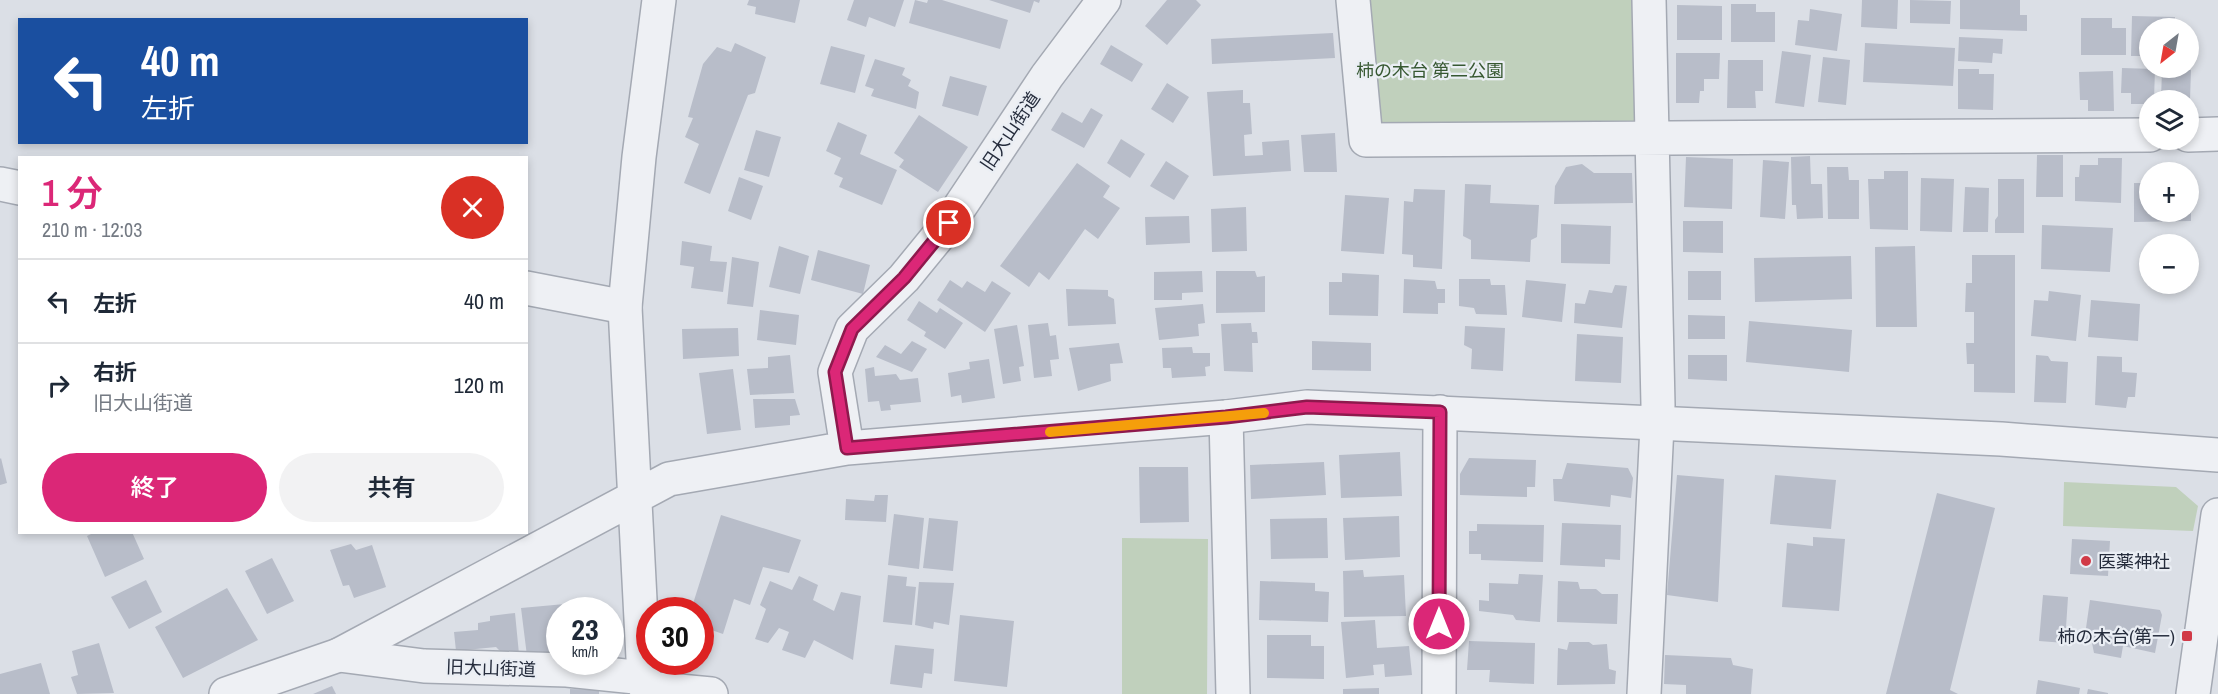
<!DOCTYPE html>
<html lang="ja">
<meta charset="utf-8">
<style>
:root{--surface:#fff;--page:#f2f2f3;--text:#1f2937;--muted:#747a83;--line:#e0e1e3;--accent:#db2777}
body{margin:0;font-family:"Archivo Narrow","Noto Sans JP",sans-serif;background:var(--page);color:var(--text);height:100vh;display:flex;flex-direction:column;font-size:22px;white-space:nowrap}
*{box-sizing:border-box;margin:0}
p{font-size:20px;color:var(--muted)}
.icon{flex:none;width:33px;height:33px;fill:none;stroke:currentColor;stroke-width:2;stroke-linecap:round;stroke-linejoin:round}
.map{position:relative;flex:1;overflow:hidden}
.drawer{position:absolute;left:18px;top:156px;width:510px;height:378px;display:flex;flex-direction:column;background:var(--surface);border-radius:0px;box-shadow:0 3px 9px #0003}
.drawer>*{flex:none}
.top-card{position:absolute;left:18px;top:18px;width:510px;height:126px;border-radius:0px;box-shadow:0 3px 9px #0003;background:#1a4fa0;color:#fff;overflow:hidden}
.needle{width:39px;rotate:211deg}
.tools{position:absolute;left:2139px;top:18px;display:grid;gap:12px}
.tools a{display:grid;place-items:center;width:60px;height:60px;border-radius:50%;background:var(--surface);box-shadow:0 3px 9px #0003;font-size:30px}
.speed{position:absolute;left:546px;top:597px;display:flex;gap:12px;font-size:30px;font-weight:700;text-align:center}
.speed>*{display:grid;place-content:center;width:78px;height:78px;border-radius:50%;background:var(--surface);box-shadow:0 3px 9px #0003;line-height:1}
.speed small{font-size:15px;font-weight:400}
.speed .limit{border:9px solid #d22;background:#fff;color:#111}
.pin{position:absolute;display:grid;place-items:center;width:51px;height:51px;color:#fff;margin:-26px;border:3px solid #fff;border-radius:50%;box-shadow:0 2px 6px #0007}
.me{position:absolute;width:66px;margin:-33px;rotate:0deg;stroke-linejoin:round;filter:drop-shadow(0 0 4px #0008)}
.turn{display:flex;align-items:center;gap:21px;height:126px;padding:0 24px;font-size:27px}
.turn .icon{width:78px;height:78px;stroke-width:2.5}
.turn b{display:block;font-size:42px;line-height:51px}
.round{display:grid;place-items:center;flex:none;width:63px;height:63px;border-radius:32px;background:var(--page)}
.head{display:flex;align-items:center;justify-content:space-between;height:102px;padding:0 24px}
h1{font-size:36px;font-weight:600;line-height:45px;color:var(--accent)}
.button{display:flex;gap:12px;margin-top:auto;padding:12px 24px}
.button a{flex:1;height:69px;border-radius:36px;background:var(--accent);color:#fff;font-size:24px;font-weight:600;line-height:69px;text-align:center}
.button a+a{background:var(--page);color:var(--text)}
ul{padding:0;list-style:none}
li{display:flex;align-items:center;gap:18px;height:84px;padding:0 24px;border-top:2px solid var(--line)}
li div{flex:1}
li b{display:block;font-size:22px}
li em{font-style:normal}
.map>svg:first-child{display:block}
.green{fill:#c0d0bc}
.building{fill:#b8bdc9}
.lines{fill:none;stroke-linecap:round;stroke-linejoin:round}
.minor-casing{stroke:#a4a9b3;stroke-width:36}
.tertiary-casing{stroke:#a4a9b3;stroke-width:36}
.minor{stroke:#eef0f4;stroke-width:33}
.tertiary{stroke:#eef0f4;stroke-width:33}
.route-casing{stroke:#8e194d;stroke-width:15}
.route{stroke:#db2777;stroke-width:10}
.slow{stroke:#f59e0b;stroke-width:10}
.poi-dot{fill:#d13a47;stroke:#eaeef4;stroke-width:2}
.labels{text-anchor:middle;dominant-baseline:central;stroke-width:4.5;stroke-linejoin:round;paint-order:stroke}
.park-label{font-size:18px;fill:#375832;stroke:#eaeef4}
.street-label{font-size:18px;fill:#252c3c;stroke:#eaeef4}
.poi-label{font-size:18px;fill:#252c3c;stroke:#eaeef4;text-anchor:start}
</style>
<div class="map">
<svg width="2218" height="694" viewBox="0 0 2218 694">
<rect width="100%" height="100%" fill="#dbdfe6"/>
<path class="green" d="M1353,0H1649L1651,138L1366,140Z
M2064,482L2176,487L2198,506L2193,531L2063,526Z
M1122,538L1208,539L1207,694H1122Z"/>
<path class="building" d="M749,0H800L795,23L755,14L756,7L747,5Z
M854,0H904L895,27L869,17L866,27L847,20Z
M915,0L927,3L928,0H942L1008,20L1000,49L909,23Z
M989,0H1040L1039,3L1034,1L1030,13Z
M1167,0H1196L1201,5L1167,45L1145,26Z
M1862,0H1898L1897,29L1861,27Z
M1910,0L1951,1L1950,24L1910,23Z
M1960,0H2020V15H2027V31L1960,29Z
M1731,4H1756V12H1775V42H1731Z
M1677,5L1722,6V40H1677Z
M1810,9L1842,14L1837,51L1795,45L1798,20L1809,21Z
M2132,16L2175,17V28H2150V56H2131Z
M2081,18H2112V28H2126V55H2081Z
M1333,33L1335,58L1212,64L1211,39Z
M1959,37L2003,39L2002,54L1993,53L1992,63L1958,61Z
M735,43L766,57L755,93L748,95L710,194L684,183L699,144L685,137L693,118L688,117L703,64L717,47L731,52Z
M1865,43L1955,48L1953,86L1863,82Z
M1111,45L1143,64L1132,82L1100,64Z
M831,46L865,55L855,93L820,84Z
M1782,51L1811,55L1804,107L1775,103Z
M1676,53H1720L1719,79H1704V91H1700L1699,103H1676Z
M1823,57L1850,60L1846,105L1818,102Z
M875,59L905,68L902,75L911,80L908,86L919,92L916,109L871,96L874,89L865,86Z
M1728,60H1763V91H1755L1756,108H1727Z
M2122,68L2155,69L2154,100H2150V104H2131V93H2121Z
M1958,69H1979V74H1994L1993,110L1958,109Z
M2162,69L2191,70L2190,100H2161Z
M2113,71L2114,111H2088V100H2080L2079,72Z
M950,76L987,86L978,116L942,106Z
M1167,83L1189,97L1173,123L1151,109Z
M1243,90V103H1250L1252,134L1244,135L1245,156L1263,155L1262,142L1289,140L1291,171L1213,176L1207,92Z
M1091,108L1103,115L1084,148L1051,130L1062,112L1082,123Z
M919,115L968,147L938,192L899,167L904,160L894,153Z
M838,122L867,135L860,154L897,170L882,205L839,187L843,178L834,174L841,158L826,151Z
M756,130L781,137L769,177L744,170Z
M1335,133L1337,172H1304L1301,135Z
M1121,139L1145,154L1130,178L1107,163Z
M2037,155H2063V197H2036Z
M1810,156L1811,184H1822L1823,218L1797,219L1796,205H1792L1791,157Z
M1686,157L1733,159L1732,209L1684,207Z
M2098,158H2122L2121,203L2075,201V177H2079L2080,165H2098Z
M1763,160L1789,162L1785,219L1760,217Z
M1166,161L1189,176L1174,200L1150,186Z
M1077,163L1110,186L1103,197L1120,208L1098,239L1085,229L1049,280L1039,272L1029,287L1000,266Z
M1582,164L1594,173H1632L1633,203L1554,204L1555,186L1566,167Z
M1827,167H1848L1849,180H1859V219H1828Z
M1884,171H1908V230L1870,229L1868,179H1884Z
M739,177L763,186L751,220L728,211Z
M1921,178L1954,179L1952,232L1920,231Z
M1998,179H2024V233H1995V220L1998,216Z
M2134,183H2150V212H2188V183H2191V221L2134,222Z
M1465,184L1491,185L1490,203L1539,205L1537,237L1531,240L1530,262L1471,259V240L1463,236Z
M1965,187L1989,188L1988,232H1963Z
M1414,189L1445,190L1442,269L1413,267V255L1402,254L1404,201L1413,202Z
M1345,195L1389,198L1384,254L1341,251Z
M1246,207L1247,251L1212,252L1211,209Z
M1189,216L1190,243L1146,245L1145,217Z
M1683,221H1723V253L1683,252Z
M1561,224L1611,226L1610,264L1561,263Z
M2042,225L2113,228L2110,272L2041,269Z
M682,241L712,246L710,261L727,262L723,292L691,288L694,267L680,265Z
M779,246L809,256L800,294L769,287Z
M1915,246L1917,327H1876L1875,247Z
M818,250L870,265L863,294L811,280Z
M1972,255H2015V393L1974,392V364H1967L1966,343H1974V312H1965L1966,283H1972Z
M1851,256L1852,299L1755,302L1754,258Z
M732,257L759,262L753,307L727,304Z
M1202,271L1203,292L1182,293V300H1154V272Z
M1216,271H1255L1257,277L1265,276V312L1216,313Z
M1688,271H1721V300H1688Z
M1342,273L1379,275L1378,316L1329,315V282H1342Z
M1404,279L1435,281L1437,289H1445V303H1438V314L1403,313Z
M1459,279H1490L1491,285H1505L1507,315L1476,314L1474,308L1459,306Z
M950,280L962,288L967,281L985,292L992,281L1011,293L985,332L937,300Z
M1526,280L1566,284L1562,322L1522,317Z
M1615,285L1627,286L1622,328L1574,323L1575,303L1585,304L1589,290L1612,293Z
M1066,289L1108,290V296L1114,299L1116,324L1068,326Z
M2049,291L2081,295L2076,341L2031,336L2034,300L2048,301Z
M2091,300L2140,304L2138,341L2088,337Z
M919,301L937,313L940,308L963,323L945,349L924,336L926,332L907,320Z
M1203,304L1205,323L1198,324L1199,336L1159,340L1155,308Z
M760,310L799,315L796,345L757,340Z
M1688,315L1725,316V339H1688Z
M1749,321L1852,330L1849,372L1746,362Z
M1048,323L1050,336L1056,335L1059,359L1050,360L1052,376L1034,378L1028,325Z
M1251,323L1252,332H1257L1258,343H1252L1253,372L1224,371L1221,324Z
M1017,325L1024,366L1019,367L1021,381L1003,384L994,329Z
M1465,326L1505,328L1503,371L1471,369L1472,349L1464,345Z
M738,328L739,356L683,359L682,329Z
M1577,334L1623,337L1621,383L1575,381Z
M912,341L927,349L912,372L876,357L885,345L901,354Z
M1312,341L1371,343V371L1312,370Z
M1119,343L1123,363L1110,364L1111,381L1078,391L1069,348Z
M1192,347L1193,353H1210V366L1205,367L1206,376L1172,378L1171,368H1163L1162,348Z
M790,355L794,393L750,395L747,369L768,368V357Z
M1688,355H1727V381L1688,379Z
M2036,355L2048,356L2051,361L2068,362L2066,403L2034,402Z
M2097,356L2122,357V372L2137,373L2135,397H2128L2126,408L2095,405Z
M989,359L995,398L962,403L961,395L951,397L948,373L970,369L969,362Z
M874,367L875,376L896,374L900,380L918,378L921,402L890,405L891,410L881,411L879,401L868,402L865,369Z
M733,369L741,430L707,434L699,373Z
M753,399H795L800,415L790,416V425L755,428Z
M1400,452L1402,496L1341,498L1339,455Z
M1,458L7,483L0,485V459Z
M1469,458L1536,460L1535,487H1527V497L1460,495V474Z
M1324,462L1326,495L1251,499L1250,465Z
M1567,463L1628,468L1633,478L1631,498L1611,495L1610,507L1554,501L1553,479H1562Z
M1139,467H1188L1189,522L1140,523Z
M1677,475L1724,479L1718,602L1667,595Z
M1775,475L1836,480L1831,529L1770,524Z
M1937,493L1995,508L1950,690L1958,694H1886Z
M875,495H888L886,522L845,520L846,499L874,501Z
M894,514L924,518L919,569L888,565Z
M721,515L801,540L789,573L763,567L750,605L734,599L723,634L700,626V610H691Z
M1399,516L1400,557L1345,560L1343,518Z
M929,518L958,521L953,571L923,568Z
M1327,518L1328,558L1271,559L1270,519Z
M1562,523L1621,525L1620,560L1605,559V567L1560,565Z
M1477,524L1544,525L1543,562L1481,560V554H1469V531H1477Z
M95,532H132L144,559L105,577L87,536Z
M1813,537L1845,539L1839,611L1782,607L1787,543L1813,546Z
M2072,539L2110,541L2108,576L2070,574Z
M351,544L356,550L372,545L386,587L354,598L349,585L343,586L330,550Z
M272,558L294,601L267,614L245,571Z
M1363,570L1364,577L1404,575L1406,616L1344,617L1343,571Z
M1519,574L1543,575L1540,622L1516,620L1513,615L1479,611V600L1489,601V583L1518,584Z
M888,575L907,577L906,586L916,587L912,625L883,622Z
M799,576L818,585L813,600L834,611L841,592L861,596L853,660L814,640L805,658L782,650L789,632L779,628L768,643L755,639L766,609L760,605L770,581L792,590Z
M146,580L162,612L129,629L111,597Z
M1260,581L1315,583V591L1329,592L1328,622L1259,620Z
M1558,581L1578,582L1580,589H1596L1602,594H1618L1617,624L1557,622Z
M919,582L954,583L949,625L934,622L933,629L915,625Z
M227,588L258,640L183,678L155,627Z
M2043,595L2068,597L2065,643L2039,641Z
M2090,600L2160,610L2162,615L2155,653L2123,646L2121,658L2094,653L2092,643L2084,642Z
M565,604V610H560V638L554,639L555,656H527L521,608Z
M515,613L519,654L501,652L496,647L456,651L454,632L478,630V623L490,621V616Z
M960,615L1014,621L1007,687L954,681Z
M1375,620L1377,648L1409,646L1412,675L1385,677L1384,664L1373,665L1374,675L1346,678L1341,622Z
M1267,635H1311V646H1324V679L1267,678Z
M1469,641L1535,643L1534,684L1489,682L1490,670H1467Z
M1569,642H1589L1593,645L1607,644L1609,669L1616,671L1615,684L1557,685L1558,648L1567,650Z
M99,643L114,693L77,694L71,677L78,675L72,651Z
M895,645L934,649L932,674L924,673L922,688L890,684Z
M1665,655L1731,658L1733,665L1753,669L1751,694H1686V685L1664,684Z
M41,663L50,694H0V674Z
M2038,680L2080,688L2079,694H2036Z
M332,686L336,694H313Z
M1379,688V694H1343V689Z
M570,689L599,690V694H570Z
M2088,689L2108,693V694H2087Z"/>
<g class="lines">
<g class="minor-casing">
<path id="minor" d="M1353,0L1366,140L2150,135
M2188,135L2218,134
M0,184L20,188
M526,288L625,307
M1226,417L1233,694
M339,655L424,666L567,670L644,678
M647,688L711,694
M1439,694L1440,412
M1644,694L1658,405L1649,0"/>
</g>
<g class="tertiary-casing">
<path id="tertiary" d="M847,448L835,372L852,329L904,278L949,223L1047,76L1104,0
M226,694L339,655L669,479L847,448L1226,417L1307,407L2001,439L2218,455
M647,694L644,678L625,307L639,157L659,0
M2193,694L2218,515"/>
</g>
<use href="#minor" class="minor"/>
<use href="#tertiary" class="tertiary"/>
</g>
<g class="lines">
<g class="route-casing">
<path id="route" d="M949,223L904,278L852,329L835,372L847,448L1226,417L1307,407L1440,412L1439,624"/>
</g>
<use href="#route" class="route"/>
<path class="slow" d="M1050,432L1264,413"/>
</g>
<g class="poi-dot">
<circle cx="2086" cy="561" r="6"/>
<rect x="2181" y="630" width="12" height="12" rx="3"/>
</g>
<g class="labels">
<g class="park-label">
<text x="1430" y="70">柿の木台 第二公園</text>
</g>
<g class="street-label">
<text transform="translate(1010 131) rotate(-56)">旧大山街道</text>
<text transform="translate(491 668) rotate(2)">旧大山街道</text>
</g>
<g class="poi-label">
<text x="2098" y="561">医薬神社</text>
<text x="2175" y="636" text-anchor="end">柿の木台(第一)</text>
</g>
</g>
</svg>
<div class="tools">
<a><svg class="needle" viewBox="-14 -14 28 28"><path d="M0-13l5 13h-10z" fill="#e53935"/><path d="M0 13l5-13h-10z" fill="#747a83"/></svg></a>
<a><svg class="icon" aria-label="layers" viewBox="0 0 24 24"><path d="M12 4l9 5-9 5-9-5zM3 14l9 5 9-5"/></svg></a>
<a>+</a>
<a>−</a>
</div>
<div class="speed"><div>23<small>km/h</small></div><div class="limit">30</div></div>
<div class="pin" style="left:949px;top:223px;background:#d93025"><svg class="icon" aria-label="arrive" viewBox="0 0 24 24"><path d="M6 21V4h12l-3 4 3 4H6"/></svg></div>
<svg class="me" style="left:1439px;top:624px" viewBox="-20 -20 40 40"><circle r="17" fill="#db2777" stroke="#fff" stroke-width="3"/><path d="M0-11L8 9 0 5-8 9z" fill="#fff"/></svg>
<div class="top-card">
<div class="turn"><svg class="icon" aria-label="left" viewBox="0 0 24 24"><path d="M17 20v-9H6M10 6l-5 5 5 5"/></svg><div><b>40 m</b>左折</div></div>
</div>
<section class="drawer">
<div class="head"><div><h1>1 分</h1><p>210 m · 12:03</p></div><a class="round" style="background:#d93025;color:#fff"><svg class="icon" aria-label="close" viewBox="0 0 24 24"><path d="M6 6l12 12M18 6L6 18"/></svg></a></div>
<ul>
<li><svg class="icon" aria-label="left" viewBox="0 0 24 24"><path d="M17 20v-9H6M10 6l-5 5 5 5"/></svg><div><b>左折</b></div><em>40 m</em></li>
<li><svg class="icon" aria-label="right" viewBox="0 0 24 24"><path d="M7 20v-9h11M14 6l5 5-5 5"/></svg><div><b>右折</b><p>旧大山街道</p></div><em>120 m</em></li>
</ul>
<div class="button"><a>終了</a><a>共有</a></div>
</section>
</div>
